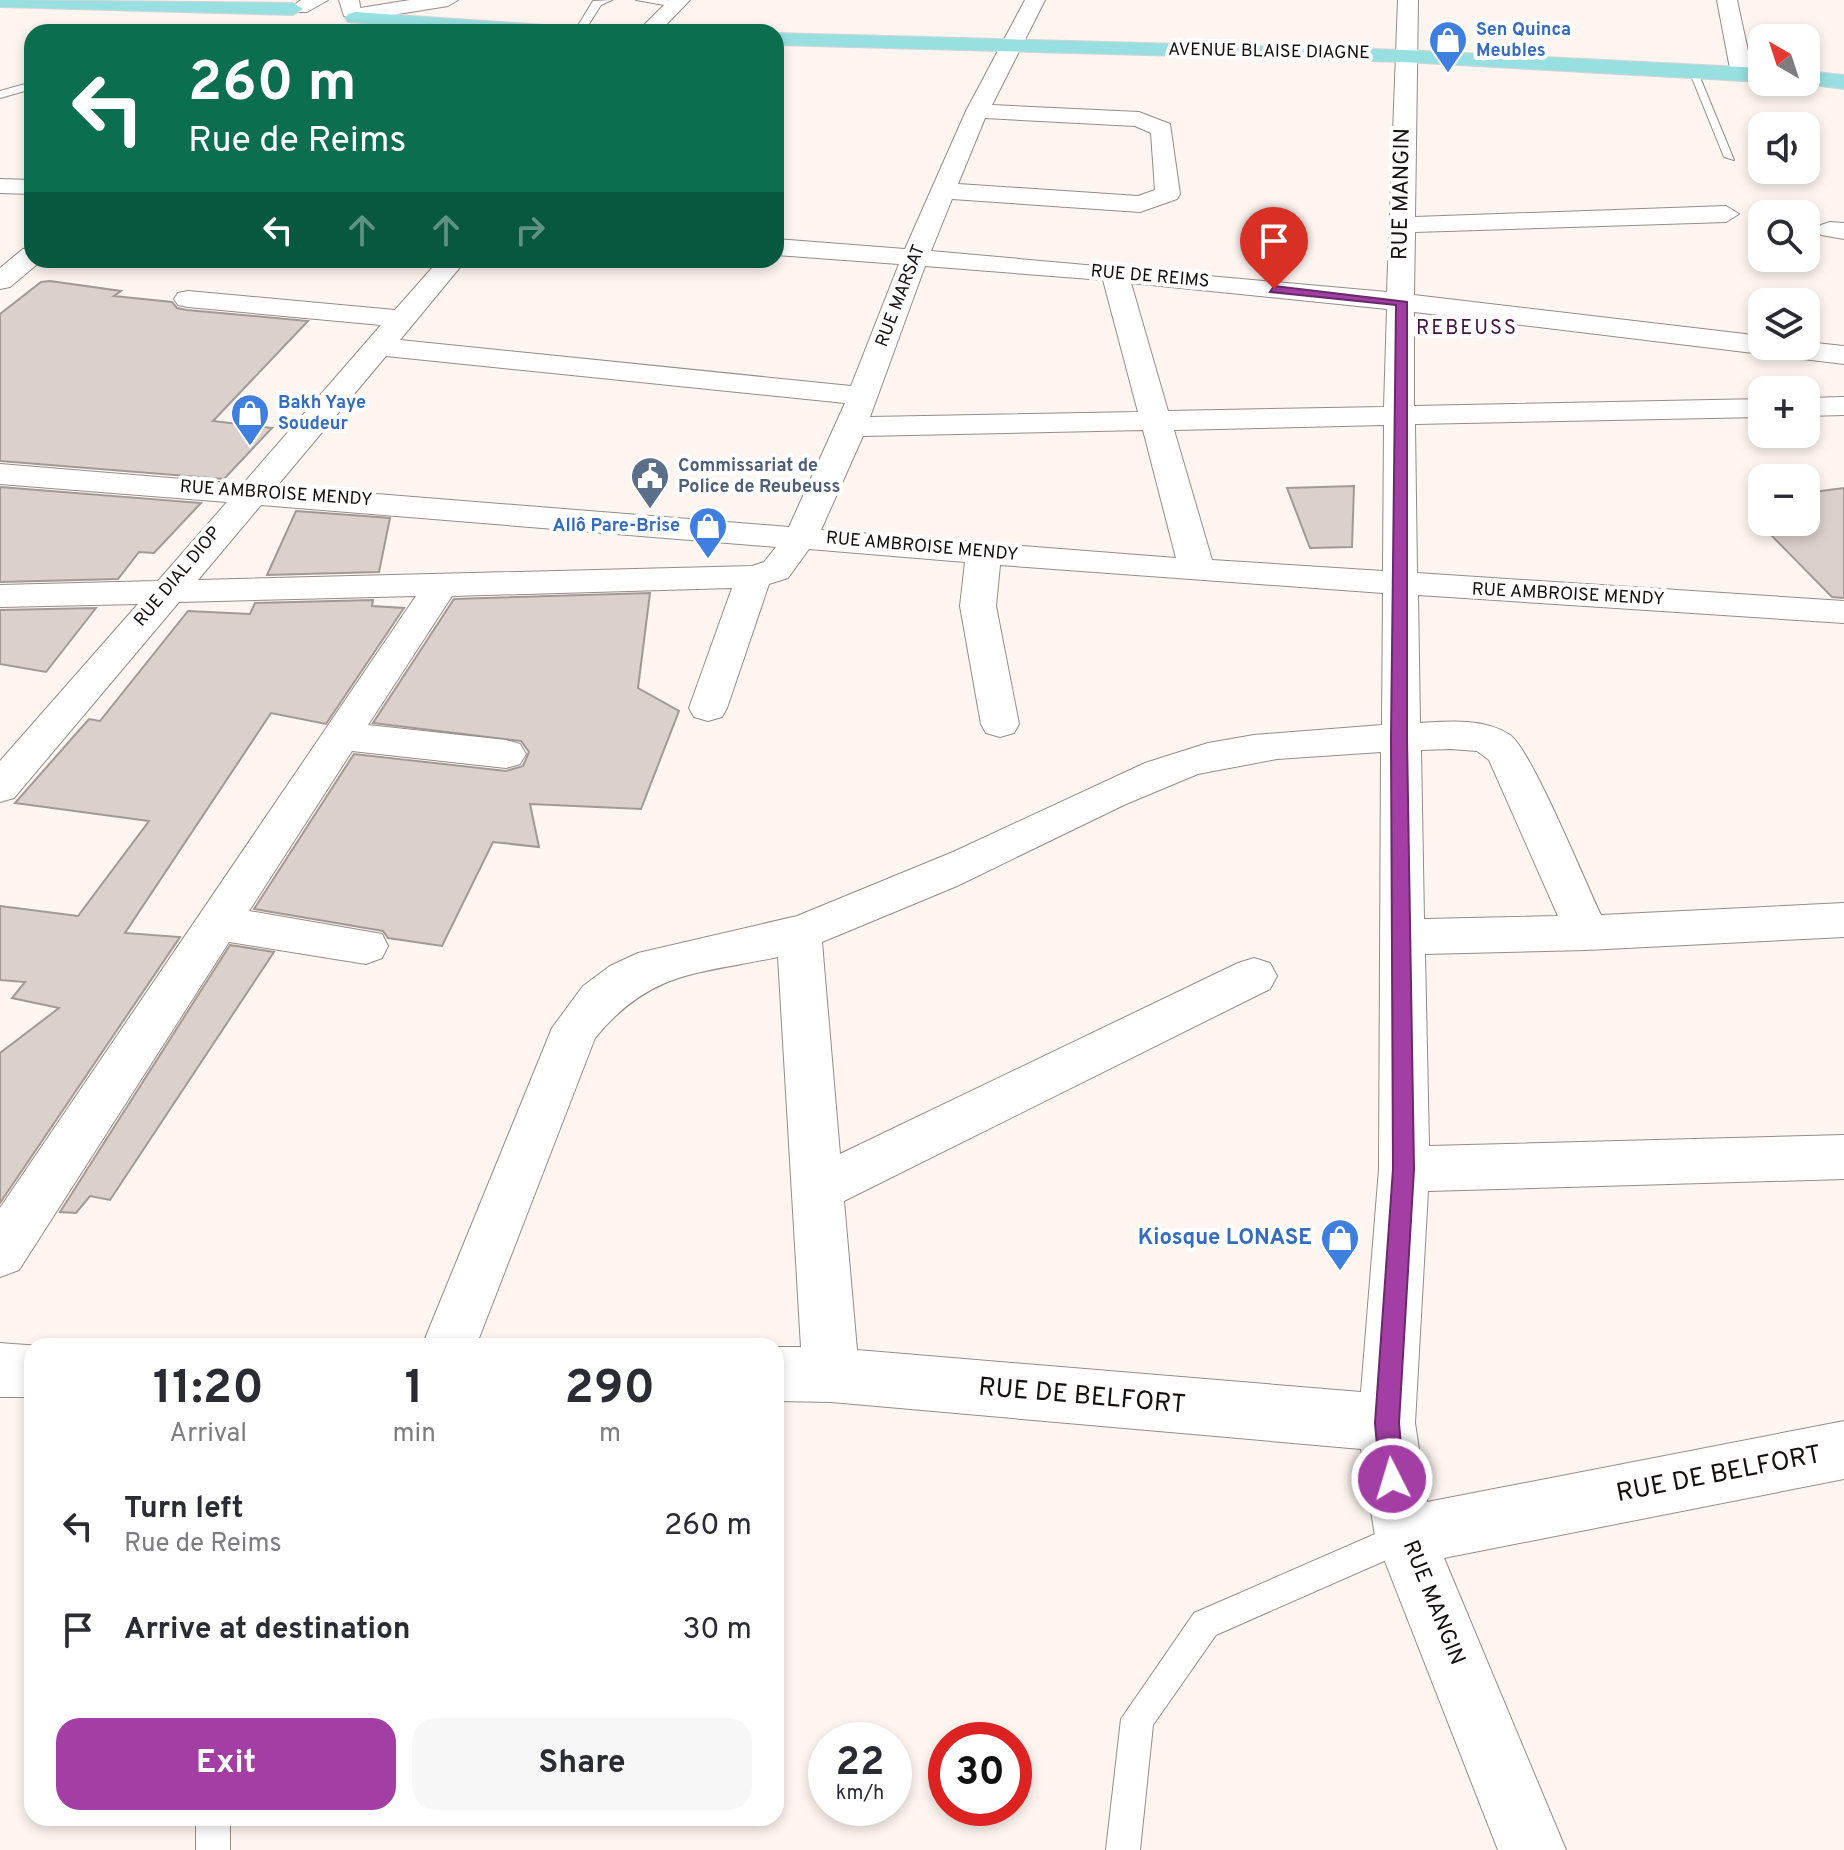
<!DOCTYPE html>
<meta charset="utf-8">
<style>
:root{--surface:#fff;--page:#f7f7f7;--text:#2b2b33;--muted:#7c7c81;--accent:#a33fa4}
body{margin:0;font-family:Overpass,sans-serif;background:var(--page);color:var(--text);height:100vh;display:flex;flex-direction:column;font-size:30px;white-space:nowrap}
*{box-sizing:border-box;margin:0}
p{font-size:26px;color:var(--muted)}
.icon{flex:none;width:44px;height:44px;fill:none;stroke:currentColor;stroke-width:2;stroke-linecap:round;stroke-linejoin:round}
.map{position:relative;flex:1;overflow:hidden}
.side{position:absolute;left:24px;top:1338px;width:760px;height:488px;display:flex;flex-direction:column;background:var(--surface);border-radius:24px;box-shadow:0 4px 12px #0003}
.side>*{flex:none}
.top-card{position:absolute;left:24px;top:24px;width:760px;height:244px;border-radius:24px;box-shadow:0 4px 12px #0003;background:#0b6e4f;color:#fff;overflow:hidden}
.needle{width:52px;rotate:321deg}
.controls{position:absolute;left:1748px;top:24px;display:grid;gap:16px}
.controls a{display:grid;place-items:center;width:72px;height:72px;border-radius:16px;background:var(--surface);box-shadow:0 4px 12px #0003;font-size:40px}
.speed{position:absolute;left:808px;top:1722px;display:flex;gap:16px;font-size:40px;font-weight:700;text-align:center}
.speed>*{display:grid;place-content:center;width:104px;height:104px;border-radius:50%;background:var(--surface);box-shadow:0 4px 12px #0003;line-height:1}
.speed small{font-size:20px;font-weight:400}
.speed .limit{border:12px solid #d22;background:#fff;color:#111}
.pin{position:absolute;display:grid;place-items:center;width:68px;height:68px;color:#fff;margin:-82px -34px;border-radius:50% 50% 50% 0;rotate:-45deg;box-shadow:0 0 8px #0007}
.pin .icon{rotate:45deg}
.me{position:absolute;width:88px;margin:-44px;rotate:355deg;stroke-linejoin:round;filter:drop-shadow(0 0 6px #0008)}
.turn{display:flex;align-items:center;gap:28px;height:168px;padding:0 32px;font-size:36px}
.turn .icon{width:104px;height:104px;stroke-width:2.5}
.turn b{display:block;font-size:56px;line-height:68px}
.lanes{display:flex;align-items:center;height:76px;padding:0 32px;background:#0003;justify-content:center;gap:40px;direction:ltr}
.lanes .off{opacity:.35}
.eta{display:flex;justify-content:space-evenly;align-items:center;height:136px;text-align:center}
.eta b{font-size:48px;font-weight:700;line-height:56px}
.button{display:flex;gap:16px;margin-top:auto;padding:16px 32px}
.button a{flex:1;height:92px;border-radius:24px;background:var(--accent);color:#fff;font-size:32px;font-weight:700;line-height:92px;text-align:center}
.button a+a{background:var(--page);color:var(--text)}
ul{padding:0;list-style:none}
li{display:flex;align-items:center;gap:24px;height:104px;padding:0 32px}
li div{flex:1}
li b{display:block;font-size:30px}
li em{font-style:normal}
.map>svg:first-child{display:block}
.building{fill:#dbd0cb;stroke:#a39994;stroke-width:2}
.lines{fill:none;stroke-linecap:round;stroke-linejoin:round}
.lane-casing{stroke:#968c87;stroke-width:2}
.street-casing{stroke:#968c87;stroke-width:2}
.secondary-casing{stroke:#968c87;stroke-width:2}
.primary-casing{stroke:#d5d4d4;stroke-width:2}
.lane{fill:#fff;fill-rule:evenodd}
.street{fill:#fff;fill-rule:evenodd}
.secondary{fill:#fff;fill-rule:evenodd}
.primary{fill:#97dfe0;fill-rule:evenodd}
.route{fill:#a33fa4;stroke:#6a296b;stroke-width:2}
.labels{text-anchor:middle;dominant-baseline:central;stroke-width:8;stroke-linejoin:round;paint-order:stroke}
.far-shop-label{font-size:18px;font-weight:bold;fill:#366cbe;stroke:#fff;text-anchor:start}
.far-street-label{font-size:18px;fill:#14100f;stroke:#fff}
.far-service-label{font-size:18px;font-weight:bold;fill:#4e5e75;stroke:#fff;text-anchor:start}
.far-neighbourhood-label{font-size:20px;letter-spacing:2px;fill:#431344;stroke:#fff}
.street-label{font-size:22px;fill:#14100f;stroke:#fff}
.shop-label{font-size:22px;font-weight:bold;fill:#366cbe;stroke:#fff;text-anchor:end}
.near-street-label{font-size:26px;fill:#14100f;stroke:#fff}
</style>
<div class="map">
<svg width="1844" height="1850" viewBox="0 0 1844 1850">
<rect width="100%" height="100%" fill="#fef5f0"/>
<path class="building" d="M50,281L121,291L114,296L172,302L177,308L187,310L308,321L213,421L272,428L224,479L0,461V314L41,282Z
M1354,486L1352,547L1310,548L1287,488Z
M0,487L201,503L154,553L139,552L118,579L0,582Z
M1844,488V598L1832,597L1769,533L1806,531V493Z
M296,511L390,518L379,572L267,575Z
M650,593L638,688L679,711L641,809L530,804L539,847L493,842L442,946L388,938L383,931L254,909L354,754L506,771L523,766L529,752L521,741L373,723L454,599Z
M373,600L372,606L404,608L326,724L271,713L125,933L180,937L0,1203V1053L59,1008L12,998L25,982L0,980V906L78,916L149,821L15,803L89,719L100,721L188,611L250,614L255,603Z
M96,608L46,672L0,664V610Z
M230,945L274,952L110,1200L90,1196L76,1213L60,1212Z"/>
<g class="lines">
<g class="lane-casing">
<path id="lane" d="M612,0L601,5L584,32H574L593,1Z
M636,0H667L681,4L676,7Z
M358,27L362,28L363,32H353Z
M1688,68L1697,70L1734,160L1724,157Z
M32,82V89L0,98V91Z
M1405,1521L1416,1525L1420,1536L1416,1547L1216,1635L1153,1725L1140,1850H1106L1121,1719L1194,1613Z
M196,1818H230V1850H196Z"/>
</g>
<g class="street-casing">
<path id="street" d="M410,0H458L448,6L354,21L344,15L354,9Z
M669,0H690L659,32H637Z
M1025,0H1045L992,105L1139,112L1170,124L1180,194L1177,199L1140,212L952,199L931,251L1387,292L1398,0H1418L1415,217L1726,206L1739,214L1726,222L1415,232L1414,295L1762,336V346H1806V342L1844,346V364L1414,312V406L1762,399V417L1415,424L1417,573L1844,601V623L1418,595L1420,723C1449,721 1485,718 1510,735C1531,749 1586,884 1601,915L1844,903V937L1587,950L1425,954L1429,1146L1844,1135V1179L1428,1191L1415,1423L1427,1502L1844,1421V1479L1444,1558L1566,1850H1498L1375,1536L1361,1449L831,1402L776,1401V1347H801L778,957C699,974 651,970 595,1038L476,1346H422L552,1028L583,986L610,966L638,953L797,916L953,852L1145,763L1208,743L1254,735L1382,725L1383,593L1000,565L996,606L1019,724L1014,733L1000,737L986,733L981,724L960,606L965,562L809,549L788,578L769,584L727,708L722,717L708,721L694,717L689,708L732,588L452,596L368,725L506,740L520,744L526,754L520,764L506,768L352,751L249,911L382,934L388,946L382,958L366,964L229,942L19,1270L0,1277V1208L416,596L179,602L14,798L0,802V761L138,604L0,607V585L158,581L227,502L0,484V464L243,484L381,325L188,307L178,305L174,299L178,293L188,291L395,310L439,260H466L400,340L851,386L899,264L776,255V239L905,249L966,111ZM985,118L1135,126L1151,133L1155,190L1138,196L958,184ZM925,266L1103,280L1138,412L870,417ZM1131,283L1387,309L1384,407L1168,411ZM386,356L845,403L789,527L277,486ZM1384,425L1383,571L1212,560L1174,430ZM1143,430L1176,558L821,530L863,436ZM261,505L776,547L764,562L752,566L198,580ZM1451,749L1477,751L1489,760L1558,916L1424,919L1421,750ZM1381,752L1379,1169L1361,1392L857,1350L844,1201L1270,989L1277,976L1270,963L1254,958L1238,963L840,1154L822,942L957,886L1126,804L1198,774L1277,759Z
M1717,0H1737L1753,74L1750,79L1742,81L1731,74Z
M0,179L32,180V194L0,193Z
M1830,222L1844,223V239L1821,235L1817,230L1821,225Z
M1844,397V415L1806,416V398Z
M0,1343L40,1346H32V1397H0Z"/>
</g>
<g class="secondary-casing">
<path id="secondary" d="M301,0H328L307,12H293L290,8Z
M339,0H359L361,12L358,16H344Z
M32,247V260L41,261L10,287L0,289V268L23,249Z"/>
</g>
<g class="primary-casing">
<path id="primary" d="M0,0L293,3L303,9L293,15L0,7Z
M355,12L558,26L568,32H469L348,22L345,18L348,14Z
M776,33L1404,50L1762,68V82L1404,62L776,45Z
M1806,71L1844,75V89L1798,83L1806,82Z"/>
</g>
<use href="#lane" class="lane"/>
<use href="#street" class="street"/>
<use href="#secondary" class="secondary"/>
<use href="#primary" class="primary"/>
</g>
<path class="route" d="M1274,286L1407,302V738L1414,1169L1399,1423L1404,1479L1400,1488L1392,1491L1383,1488L1380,1479L1375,1423L1393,1169L1391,738L1396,305L1270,292Z"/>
<defs>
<g id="shop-pin" transform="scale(2)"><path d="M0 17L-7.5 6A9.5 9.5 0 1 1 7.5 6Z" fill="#3f7fe0" stroke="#fff"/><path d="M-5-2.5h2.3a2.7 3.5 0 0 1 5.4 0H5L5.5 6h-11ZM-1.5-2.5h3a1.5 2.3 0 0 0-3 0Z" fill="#fff"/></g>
<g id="civic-pin" transform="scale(2)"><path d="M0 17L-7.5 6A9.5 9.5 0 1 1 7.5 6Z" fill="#5c6f8a" stroke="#fff"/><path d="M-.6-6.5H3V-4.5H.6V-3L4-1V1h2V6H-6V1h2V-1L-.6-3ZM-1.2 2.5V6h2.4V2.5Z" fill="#fff"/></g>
</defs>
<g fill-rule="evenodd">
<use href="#shop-pin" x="1448" y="40"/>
<use href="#shop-pin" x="250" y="413"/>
<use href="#civic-pin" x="650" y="476"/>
<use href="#shop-pin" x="708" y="526"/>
<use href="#shop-pin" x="1340" y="1238"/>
</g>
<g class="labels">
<g class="far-shop-label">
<text x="1476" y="30">Sen Quinca<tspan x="1476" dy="21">Meubles</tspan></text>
<text x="278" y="403">Bakh Yaye<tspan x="278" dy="21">Soudeur</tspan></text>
<text x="680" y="526" text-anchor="end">Allô Pare-Brise</text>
</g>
<g class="far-street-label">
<text transform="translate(1269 52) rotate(1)">AVENUE BLAISE DIAGNE</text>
<text transform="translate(1150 277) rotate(5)">RUE DE REIMS</text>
<text transform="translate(901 296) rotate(-69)">RUE MARSAT</text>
<text transform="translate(276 494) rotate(4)">RUE AMBROISE MENDY</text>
<text transform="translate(922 547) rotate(5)">RUE AMBROISE MENDY</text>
<text transform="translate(178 577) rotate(-50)">RUE DIAL DIOP</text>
<text transform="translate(1568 595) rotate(3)">RUE AMBROISE MENDY</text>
</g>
<g class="far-service-label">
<text x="678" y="466">Commissariat de<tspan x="678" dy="21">Police de Reubeuss</tspan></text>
</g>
<g class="far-neighbourhood-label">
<text x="1467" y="329">REBEUSS</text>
</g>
<g class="street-label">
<text transform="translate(1402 194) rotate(-89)">RUE MANGIN</text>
<text transform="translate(1433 1603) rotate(68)">RUE MANGIN</text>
</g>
<g class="shop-label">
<text x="1312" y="1238">Kiosque LONASE</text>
</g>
<g class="near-street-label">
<text transform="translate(1082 1397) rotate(5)">RUE DE BELFORT</text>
<text transform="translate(1719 1475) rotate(-11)">RUE DE BELFORT</text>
</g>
</g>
</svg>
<div class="controls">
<a><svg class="needle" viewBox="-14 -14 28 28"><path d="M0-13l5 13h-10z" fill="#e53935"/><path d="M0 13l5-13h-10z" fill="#7c7c81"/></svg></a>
<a><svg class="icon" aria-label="sound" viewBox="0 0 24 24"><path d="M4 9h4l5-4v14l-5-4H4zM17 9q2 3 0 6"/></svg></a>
<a><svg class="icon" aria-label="search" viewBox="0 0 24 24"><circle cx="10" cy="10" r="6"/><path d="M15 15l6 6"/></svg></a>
<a><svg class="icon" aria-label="layers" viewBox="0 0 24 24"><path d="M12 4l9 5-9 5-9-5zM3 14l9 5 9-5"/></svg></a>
<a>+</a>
<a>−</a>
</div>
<div class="speed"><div>22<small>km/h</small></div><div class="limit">30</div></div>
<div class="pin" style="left:1274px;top:289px;background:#d93025"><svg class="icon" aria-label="arrive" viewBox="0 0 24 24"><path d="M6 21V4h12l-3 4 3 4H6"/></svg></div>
<svg class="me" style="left:1392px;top:1479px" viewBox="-20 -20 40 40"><circle r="17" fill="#a33fa4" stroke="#fff" stroke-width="3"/><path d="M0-11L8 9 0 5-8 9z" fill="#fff"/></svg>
<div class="top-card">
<div class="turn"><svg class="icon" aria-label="left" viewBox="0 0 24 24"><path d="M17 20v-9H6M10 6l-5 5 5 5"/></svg><div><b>260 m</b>Rue de Reims</div></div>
<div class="lanes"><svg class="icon" aria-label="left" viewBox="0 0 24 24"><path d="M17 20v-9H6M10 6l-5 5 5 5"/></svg><svg class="icon off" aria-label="ahead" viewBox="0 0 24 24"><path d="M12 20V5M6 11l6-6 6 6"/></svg><svg class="icon off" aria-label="ahead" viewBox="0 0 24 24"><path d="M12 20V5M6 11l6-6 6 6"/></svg><svg class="icon off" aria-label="right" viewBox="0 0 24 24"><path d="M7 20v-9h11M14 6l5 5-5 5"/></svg></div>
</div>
<section class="side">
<div class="eta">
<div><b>11:20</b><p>Arrival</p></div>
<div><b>1</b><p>min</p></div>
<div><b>290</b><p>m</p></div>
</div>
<ul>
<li><svg class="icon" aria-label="left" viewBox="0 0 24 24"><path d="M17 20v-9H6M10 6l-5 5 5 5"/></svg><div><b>Turn left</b><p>Rue de Reims</p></div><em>260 m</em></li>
<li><svg class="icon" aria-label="arrive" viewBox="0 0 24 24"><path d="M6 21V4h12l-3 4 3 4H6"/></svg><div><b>Arrive at destination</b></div><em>30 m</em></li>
</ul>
<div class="button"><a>Exit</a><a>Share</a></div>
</section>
</div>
